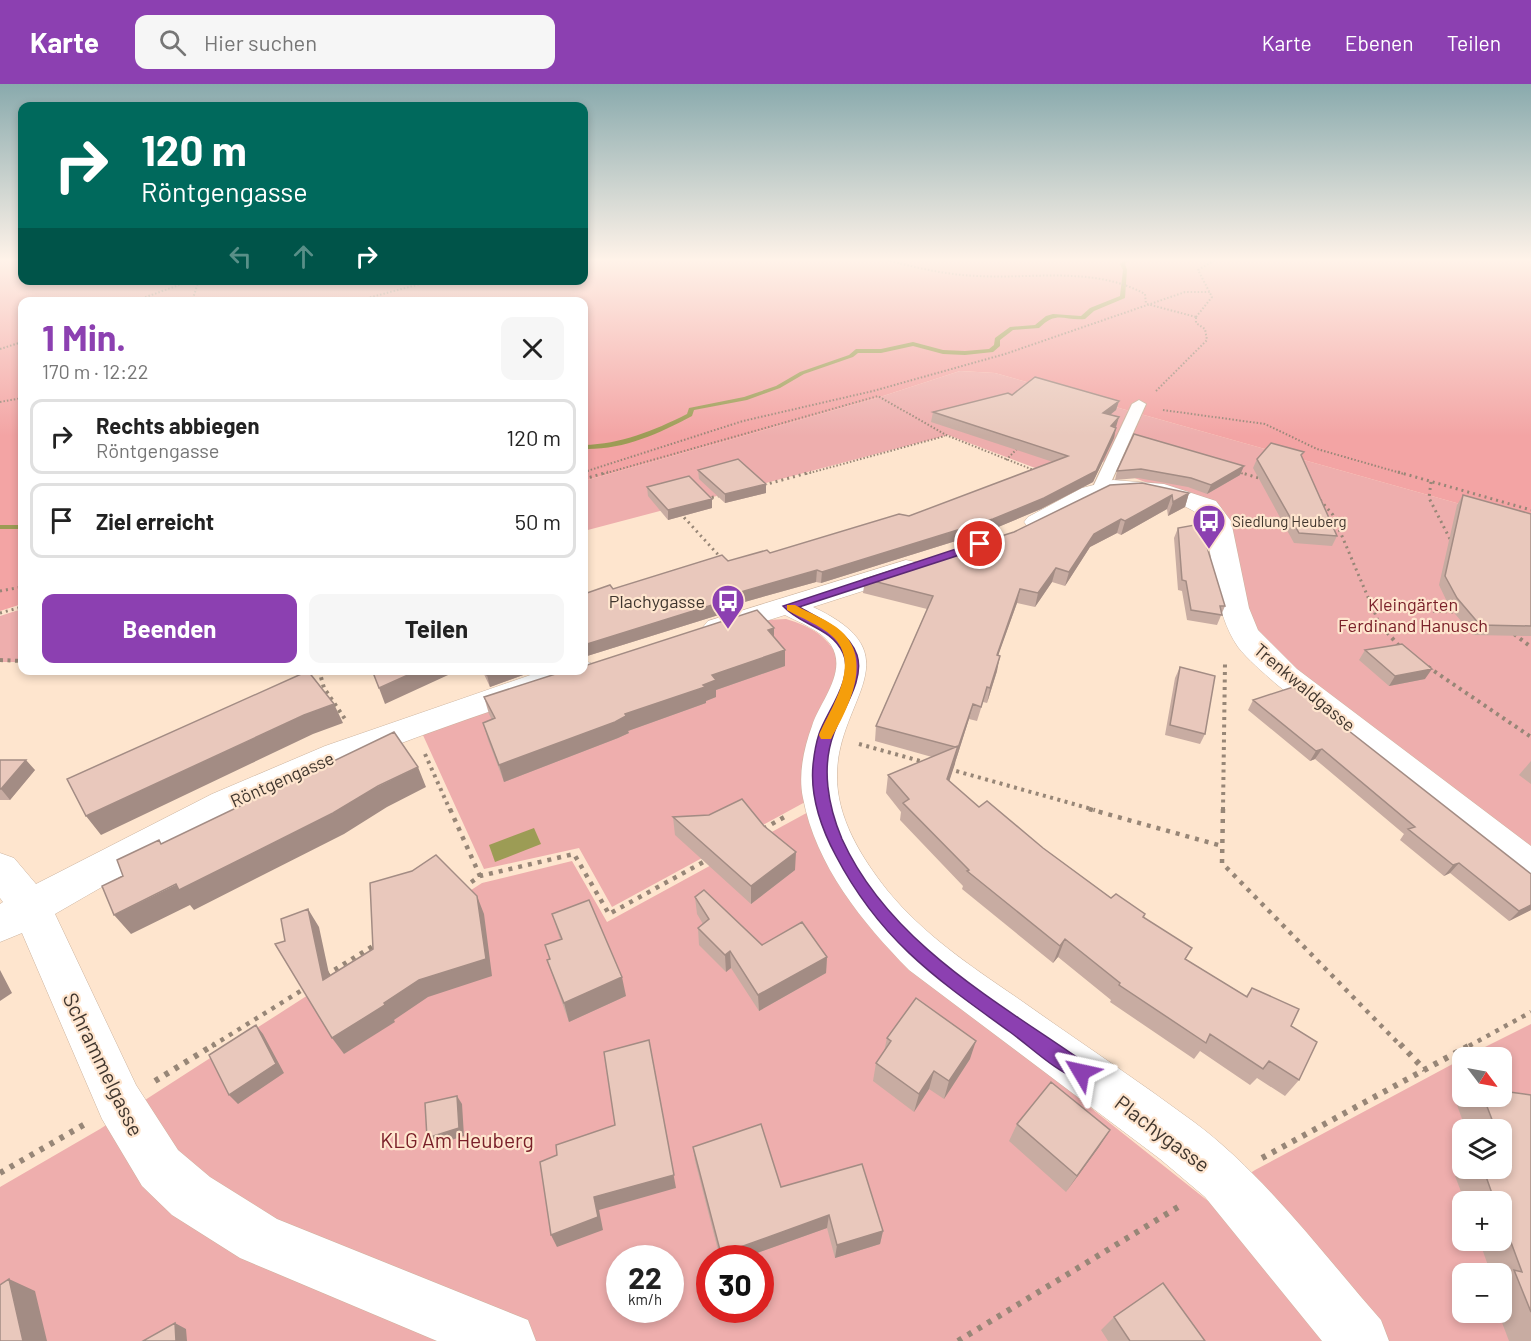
<!DOCTYPE html>
<html lang="de">
<meta charset="utf-8">
<style>
:root{--surface:#fff;--page:#f6f6f6;--text:#222;--muted:#767676;--line:#e0e0e0;--accent:#8c40b1}
body{margin:0;font-family:Barlow,sans-serif;background:var(--page);color:var(--text);height:100vh;display:flex;flex-direction:column;font-size:22px;white-space:nowrap}
*{box-sizing:border-box;margin:0}
p{font-size:20px;color:var(--muted)}
.icon{flex:none;width:33px;height:33px;fill:none;stroke:currentColor;stroke-width:2;stroke-linecap:round;stroke-linejoin:round}
.map{position:relative;flex:1;overflow:hidden}
.drawer{position:absolute;left:18px;top:213px;width:570px;height:378px;display:flex;flex-direction:column;background:var(--surface);border-radius:12px;box-shadow:0 3px 9px #0003}
.drawer>*{flex:none}
.banner{position:absolute;left:18px;top:18px;width:570px;height:183px;border-radius:12px;box-shadow:0 3px 9px #0003;background:#00695c;color:#fff;overflow:hidden}
.needle{width:39px;rotate:122deg}
.tools{position:absolute;left:1452px;top:963px;display:grid;gap:12px}
.tools a{display:grid;place-items:center;width:60px;height:60px;border-radius:12px;background:var(--surface);box-shadow:0 3px 9px #0003;font-size:30px}
.speed{position:absolute;left:606px;top:1161px;display:flex;gap:12px;font-size:30px;font-weight:700;text-align:center}
.speed>*{display:grid;place-content:center;width:78px;height:78px;border-radius:50%;background:var(--surface);box-shadow:0 3px 9px #0003;line-height:1}
.speed small{font-size:15px;font-weight:400}
.speed .limit{border:9px solid #d22;background:#fff;color:#111}
.pin{position:absolute;display:grid;place-items:center;width:51px;height:51px;color:#fff;margin:-26px;border:3px solid #fff;border-radius:50%;box-shadow:0 2px 6px #0007}
.me{position:absolute;width:66px;margin:-33px;rotate:306deg;stroke-linejoin:round;filter:drop-shadow(0 0 4px #0008)}
.turn{display:flex;align-items:center;gap:21px;height:126px;padding:0 24px;font-size:27px}
.turn .icon{width:78px;height:78px;stroke-width:2.5}
.turn b{display:block;font-size:42px;line-height:51px}
.lanes{display:flex;align-items:center;height:57px;padding:0 24px;background:#0003;justify-content:center;gap:30px;direction:ltr}
.lanes .off{opacity:.35}
.round{display:grid;place-items:center;flex:none;width:63px;height:63px;border-radius:12px;background:var(--page)}
.headline{display:flex;align-items:center;justify-content:space-between;height:102px;padding:0 24px}
h1{font-size:36px;font-weight:700;line-height:45px;color:var(--accent)}
.action{display:flex;gap:12px;margin-top:auto;padding:12px 24px}
.action a{flex:1;height:69px;border-radius:12px;background:var(--accent);color:#fff;font-size:24px;font-weight:700;line-height:69px;text-align:center}
.action a+a{background:var(--page);color:var(--text)}
ul{padding:0;list-style:none}
li{display:flex;align-items:center;gap:18px;height:75px;margin:0 12px 9px;padding:0 12px;border:3px solid var(--line);border-radius:12px}
li div{flex:1}
li b{display:block;font-size:22px}
li em{font-style:normal}
header{display:flex;align-items:center;gap:36px;box-sizing:border-box;height:84px;padding:0 30px;background:var(--accent);color:#fff}
header strong{font-size:28px}
nav{display:flex;gap:33px;margin-inline-start:auto;font-size:21px}
.search{width:420px;height:54px;background:var(--page);display:flex;align-items:center;gap:15px;box-sizing:border-box;padding:0 21px;border-radius:12px;color:var(--muted);font-size:22px}
.map>svg:first-child{display:block}
.green{fill:#eeaead;fill-rule:evenodd}
.forest{fill:#f3a4a4}
.water{fill:#9c9c55}
.lines{fill:none;stroke-linecap:round;stroke-linejoin:round}
.stream{fill:#9c9c55;fill-rule:evenodd}
.service-casing{stroke:#ccb39e;stroke-width:2}
.minor-casing{stroke:#ccb39e;stroke-width:1}
.path-far4{stroke:#978677;stroke-width:2;stroke-dasharray:1.5 2;stroke-linecap:butt}
.path-far3{stroke:#978677;stroke-width:3;stroke-dasharray:2 4;stroke-linecap:butt}
.path-far2{stroke:#978677;stroke-width:4;stroke-dasharray:3 4.5;stroke-linecap:butt}
.path-far1{stroke:#978677;stroke-width:4.5;stroke-dasharray:4 6;stroke-linecap:butt}
.path{stroke:#978677;stroke-width:6;stroke-dasharray:4.5 7;stroke-linecap:butt}
.service{fill:#fff;fill-rule:evenodd}
.minor{fill:#fff;fill-rule:evenodd}
.wall{fill:#c8aca2}
.shaded-wall{fill:#a38c84}
.building{fill:#e9c8bc;stroke:#a38c84;stroke-width:1.5}
.route{fill:#8c40b1;stroke:#5b2a73;stroke-width:1.5}
.slow{fill:#f59e0b}
.labels{text-anchor:middle;dominant-baseline:central;stroke-width:4.5;stroke-linejoin:round;paint-order:stroke}
.far-poi-label{font-size:15px;fill:#40362e;stroke:#fee5ce;text-anchor:start}
.poi-label{font-size:18px;fill:#40362e;stroke:#fee5ce;text-anchor:end}
.park-label{font-size:18px;fill:#7a2029;stroke:#fee5ce}
.street-label{font-size:18px;fill:#40362e;stroke:#fee5ce}
.near-street-label{font-size:21px;fill:#40362e;stroke:#fee5ce}
.near-park-label{font-size:21px;fill:#7a2029;stroke:#fee5ce}
</style>
<header>
<strong>Karte</strong>
<div class="search"><svg class="icon" aria-label="search" viewBox="0 0 24 24"><circle cx="10" cy="10" r="6"/><path d="M15 15l6 6"/></svg>Hier suchen</div>
<nav><a>Karte</a><a>Ebenen</a><a>Teilen</a></nav>
</header>
<div class="map">
<svg width="1531" height="1257" viewBox="0 0 1531 1257">
<rect width="100%" height="100%" fill="#fee5ce"/>
<path class="green" d="M960,287L995,289L1531,440V771L1299,591L1252,544L1233,451L1153,401L1124,390L1119,381L1100,377L1080,401L948,351L584,447V397L880,313Z
M22,525V578H0V532Z
M786,535C812,543 830,553 840,579L807,717L612,823L579,764L484,785L422,649L767,536Z
M812,726L893,867L1208,1117L1255,1086L1462,975V1012H1502V974L1465,973L1531,940V1257H0V1103L100,1045L482,799L572,777L607,838ZM1462,1046H1502V1084H1462ZM1462,1118H1502V1156H1462ZM620,1174H670V1226H620ZM710,1174H760V1226H710ZM1462,1190H1502V1228H1462Z"/>
<path class="forest" d="M0,176H22V196H584V176H1531V440L995,289L960,287L880,313L584,397V218H22V520L0,527Z"/>
<path class="water" d="M534,744L541,760L495,778L489,761Z"/>
<g class="lines">
<path class="stream" d="M1125,176H1130L1125,180L1127,186L1125,214L1094,227L1085,235C1064,237 1057,226 1039,244L1013,246L1000,256V262L993,268L965,271L943,270L913,262L881,269H858L853,273L804,290L780,304L747,316L694,326L692,332C658,350 623,366 584,365V361C621,360 653,347 687,330L689,324L744,313L776,302L800,288L849,271L856,265H881L913,258L943,266L965,267L989,265L994,261L995,254L1010,243L1035,241L1046,232L1053,230L1081,232L1090,224L1120,212L1123,186L1120,180Z
M0,441H22V445H0Z"/>
<g class="service-casing">
<path id="service" d="M1139,316L1146,320L1108,405L1100,410L1094,408L1092,405L1132,320Z"/>
</g>
<g class="minor-casing">
<path id="minor" d="M1113,396L1164,400L1216,417L1231,437L1249,524L1258,546L1297,585L1531,762V800L1517,795L1275,599C1263,588 1248,576 1238,563C1214,528 1213,478 1205,437C1189,415 1126,404 1100,414C1081,421 1063,434 1046,443L1037,446L1028,443L1024,438L1028,433L1082,404Z
M906,476L916,478L920,484L916,490L813,523C916,571 838,614 837,690C836,733 861,773 887,806C923,850 969,881 1016,913C1075,955 1136,995 1194,1038C1264,1090 1323,1170 1381,1236L1389,1257H1322L1205,1113L1160,1075L909,886C862,838 816,782 803,714C798,690 804,664 812,642C820,617 848,588 831,561C821,546 800,539 785,531L718,552L708,549L703,543L708,537Z
M584,577L591,579L596,586L591,593C498,625 403,655 313,695C224,734 139,781 55,830L136,1001L178,1066L210,1093L277,1135L528,1236L536,1257H437L240,1174L172,1131L142,1102L102,1035L22,849L0,858V820L3,818L0,814V769L14,774L36,800L212,710L325,662L545,586H584Z"/>
</g>
<path class="path-far4" d="M887,176C917,184 947,191 978,192C1033,195 1094,182 1145,210L1146,220
M132,218L193,196
M186,218L193,214L199,196
M353,218L435,196
M1147,220L1196,233
M1196,233L1212,213L1198,186L1215,176
M0,265L22,258
M1156,307L1207,256L1205,245L1196,239V233
M0,318L22,314
M1163,326L1265,340L1317,365L1404,390
M1006,376L1019,363
M584,388L743,337L873,307L1005,270L1185,208H1211
M1238,388L1244,390
M603,390L878,312L946,351L1036,387
M806,390L945,352"/>
<path class="path-far3" d="M1239,388L1262,395
M1398,388L1531,426
M584,395L608,388
M1431,398L1429,414L1451,457
M764,401L811,388
M706,415L722,411
M1320,416L1333,431L1379,539
M680,429L722,475
M0,507L22,503
M1373,525L1456,528
M0,529L22,523"/>
<path class="path-far2" d="M1377,537L1400,563
M1514,550L1531,563
M0,576L22,577
M1428,583L1531,653
M319,586L324,604L345,635
M859,660L924,678
M425,670L450,726
M949,685L1095,726
M1223,726L1225,579"/>
<path class="path-far1" d="M450,725L480,792
M1089,725L1222,762
M1223,725L1222,779L1401,962
M763,745L788,731
M463,804L480,792L574,770L609,830L707,776
M326,891L376,860
M212,962L307,903
M1469,962L1531,928"/>
<path class="path" d="M1400,960L1425,986
M155,997L215,960
M1262,1074L1472,960
M0,1089L85,1040
M958,1257L1183,1120"/>
<use href="#service" class="service"/>
<use href="#minor" class="minor"/>
</g>
<path class="wall" d="M1012,311L1119,317L1116,326L1110,331L1116,344L1114,354L1093,398L1041,425L991,446L821,499L816,498L741,519V524L584,573V510L613,505L728,477L770,469L909,432L1053,378L931,338L933,328Z
M1134,350L1240,391L1207,410L1188,403L1138,394L1115,396L1117,387Z
M1302,373L1337,452L1332,462L1294,459L1253,384L1257,375Z
M698,386L766,409L725,419L699,395Z
M1110,401L1189,409L1185,423L1168,432L1167,425L1121,451L1117,449L1090,463L1065,502L1052,498L1035,523L1017,519L998,571L997,587L987,619L983,618L977,637L969,635L949,697L979,723L1043,764L1111,814L1145,830L1144,834L1185,875L1246,912L1252,904L1291,942L1299,996L1285,1012L1257,994L1250,1001L1200,967L1194,975L1110,918L1111,916L1058,873L1053,879L962,805L963,802L900,736L901,728L886,709L888,691L932,673L875,657L876,642L927,525L863,509L865,495L1014,448Z
M647,403L712,424L668,436L648,412Z
M1463,411L1531,430V552L1473,551L1450,524L1439,501L1457,421Z
M1178,444L1225,522L1217,541L1187,536L1182,507L1178,506L1174,454Z
M774,553L785,566V582L716,606V613L706,617V619L628,647L629,649L618,654L504,698L488,656L483,639L492,636L489,630L484,613Z
M1365,566L1425,595L1389,602L1359,576Z
M1180,583L1205,650L1200,660L1165,651L1175,594Z
M482,586H537L490,603Z
M1253,616L1531,790V826L1509,837L1450,789L1444,792L1400,756L1404,750L1315,675L1310,677L1248,626Z
M0,676L35,686L10,716H0Z
M1531,677V700L1519,691Z
M673,733L795,786L751,820L675,751Z
M695,813L762,861L827,873L826,889L759,927L731,884L726,888L699,861L698,844L703,840L697,830Z
M552,830L626,912L569,938L554,896L547,876L550,875L560,855Z
M887,954L970,975L944,1015L929,1005L914,1028L873,997L876,979L884,968Z
M1531,1011V1257H1509L1498,1228H1502V1190H1491L1479,1156H1502V1118H1465L1455,1092L1466,1084H1502V1046H1466L1457,1021L1467,1012Z
M1017,1040L1099,1063L1066,1108L1009,1057Z
M693,1063L883,1147L880,1160L835,1174L827,1144L743,1174H720L695,1077Z
M1114,1233L1205,1257H1108L1101,1246Z"/>
<path class="shaded-wall" d="M1119,317L1116,326L1100,339L1103,329Z
M1119,333L1116,343L1111,342Z
M1116,344L1114,354L1093,398L1041,425L991,446L821,499L822,488L993,435Z
M1244,382L1240,391L1207,410L1211,401Z
M766,400V409L725,419V410Z
M1189,409L1185,423L1168,432L1173,418Z
M1172,411L1167,425L1121,451L1125,437Z
M712,415V424L668,436V426Z
M1121,435L1117,449L1090,463L1065,502L1069,488L1094,450Z
M1056,484L1052,498L1035,523L1038,509Z
M817,486L816,498L741,519V524L584,573V561L737,509Z
M1020,505L1017,519L993,586L997,571Z
M774,544V560L768,546Z
M785,566V582L716,606V613L706,617V619L628,647L629,649L618,654L504,698L499,681L625,630L703,601L712,591Z
M1000,572L997,587L987,619L990,604Z
M1432,585L1425,595L1389,602L1395,592Z
M419,586H459L385,620L379,604Z
M500,586H537L490,603L487,591Z
M334,620L343,639L313,650L101,751L86,732L304,631Z
M973,620L969,635L955,679L958,664Z
M958,662L955,680L944,713L947,695Z
M1322,665L1315,675L1310,677L1316,667Z
M26,676L35,686L10,716L1,705Z
M418,683L426,703L387,723L344,750L194,826L190,821L131,850L114,831Z
M796,768L795,786L751,820V802Z
M1459,779L1450,789L1444,792L1453,781Z
M477,812L484,830L492,892L428,913L394,936L395,938L344,970L332,954L384,919Z
M1531,821V826L1509,837L1519,827Z
M308,825L319,843L334,913L323,896Z
M1065,855L1058,873L1053,879L1060,862Z
M730,867L731,884L726,888L725,871Z
M827,873L826,889L759,927L758,911Z
M0,886L12,909L0,917Z
M622,893L626,912L569,938L564,919Z
M256,941L263,950L284,989L238,1020L229,1011Z
M649,956L676,1104L599,1126L603,1146L557,1163L551,1151L594,1113Z
M976,957L970,975L944,1015L949,997Z
M934,987L929,1005L914,1028L919,1010Z
M457,1012L462,1020L464,1052L432,1062L427,1054Z
M1110,1046L1099,1063L1066,1108L1077,1092Z
M829,1131L827,1144L743,1174H721V1170Z
M883,1147L880,1160L835,1174L837,1161Z
M9,1195L35,1207L47,1257H23Z
M175,1239L186,1245L187,1257H176Z"/>
<path class="building" d="M1035,293L1119,317L1103,329L1119,333L1111,342L1116,344L1096,387L1044,414L993,435L822,488L817,486L737,509L741,512L584,561V510L610,501L613,505L722,471L728,477L767,466L770,469L899,430L909,432L1068,372L933,328L1008,309L1012,311Z
M1134,350L1244,382L1211,401L1191,394L1141,385L1117,387Z
M1271,359L1304,368L1301,371L1337,452L1299,449L1257,375Z
M738,375L766,400L725,410L698,386Z
M689,392L712,415L668,426L647,403Z
M1142,399L1189,409L1173,418L1172,411L1125,437L1121,435L1094,450L1069,488L1056,484L1038,509L1020,505L997,571L1000,572L990,604L987,603L981,623L973,620L958,664V662L955,663L876,642L933,512L865,495L1014,448L1110,401Z
M1463,411L1531,430V542L1480,541L1457,514L1445,492Z
M1200,440L1225,522H1220L1222,531L1191,526L1186,497L1182,496L1178,444Z
M757,526L774,544L768,546L785,566L712,591L716,596L703,601L705,603L625,630L626,632L615,638L499,681L483,639L495,634L484,613L568,586H584V582Z
M1402,560L1432,585L1395,592L1365,566Z
M1180,583L1215,592L1205,650L1170,641Z
M372,586H419L379,604Z
M485,586H500L487,591Z
M308,587L334,620L304,631L86,732L67,695Z
M1293,603L1531,790V821L1519,827L1459,779L1453,781L1408,745L1415,743L1322,665L1316,667L1253,616Z
M394,648L418,683L378,702L333,729L179,806L176,800L114,831L102,802L123,792L117,776L159,756L161,760Z
M958,662L947,695L979,723L987,717L1043,764L1111,814L1116,810L1145,830L1143,833L1192,864L1185,875L1247,913L1252,904L1299,925L1291,942L1317,958L1299,996L1269,977L1263,985L1210,950L1206,959L1119,901L1120,899L1065,855L1060,862L967,787L969,786L903,719L909,715L888,691Z
M0,676H26L1,705H0Z
M742,715L764,742L796,768L751,802L673,733L709,731Z
M436,771L477,812L486,875L419,896L384,919L385,921L332,954L275,860L285,857L281,835L308,825L323,896L373,865L370,799L412,787Z
M704,806L762,861L802,838L827,873L758,911L730,867L725,871L698,844L709,835L695,813Z
M589,816L622,893L564,919L547,876L550,875L545,861L562,855L552,830Z
M916,914L976,957L949,997L934,987L919,1010L876,979L891,957L887,954Z
M256,941L276,980L229,1011L209,971Z
M649,956L674,1091L594,1113L598,1133L551,1151L540,1078L557,1071L556,1061L615,1041L604,968Z
M1051,998L1110,1046L1077,1092L1017,1040Z
M1502,1007L1531,1011V1228L1514,1186L1522,1188L1502,1134V1118H1495L1483,1084H1502V1079L1511,1081L1502,1058V1046H1496L1483,1012H1502Z
M457,1012L459,1044L427,1054L425,1019Z
M761,1040L781,1103L862,1080L883,1147L837,1161L829,1131L721,1170L693,1063Z
M9,1195L23,1257H0V1201Z
M1163,1199L1205,1257H1130L1114,1233Z
M175,1239L176,1257H143Z"/>
<linearGradient id="sky" x2="0" y2="1"><stop stop-color="#89aaad"/><stop offset="0.5" stop-color="#fff3e9"/><stop offset="1" stop-color="#fff3e9" stop-opacity="0"/></linearGradient>
<rect width="1531" height="352" fill="url(#sky)"/>
<path class="route" d="M980,457L986,460L984,463L799,523C820,535 848,546 857,571C865,596 842,626 834,649C821,683 828,722 842,755C889,859 998,918 1088,981L1091,988L1088,994L1081,997C1055,987 1032,964 1010,948C935,894 880,856 836,772C821,744 810,713 813,681C814,671 816,659 819,650C827,627 855,593 843,569C831,543 801,542 783,522Z"/>
<path class="slow" d="M787,521H795C809,529 829,536 841,547C873,576 849,623 831,655H821L819,651C832,622 862,579 832,552C820,541 801,534 787,526Z"/>
<defs>
<g id="bus-pin" transform="scale(1.725)"><path d="M0 17L-7.5 6A9.5 9.5 0 1 1 7.5 6Z" fill="#8c40b1" stroke="#fee5ce"/><path d="M-5-6H5V4H4V6H2V4H-2V6H-4V4H-5ZM-3.5-4V0h7V-4ZM-3.5 1.2v1.5H-2V1.2ZM2 1.2v1.5H3.5V1.2Z" fill="#fff"/></g>
</defs>
<g fill-rule="evenodd">
<use href="#bus-pin" x="1209" y="437"/>
<use href="#bus-pin" x="728" y="517"/>
</g>
<g class="labels">
<g class="far-poi-label">
<text x="1232" y="437">Siedlung Heuberg</text>
</g>
<g class="poi-label">
<text x="705" y="517">Plachygasse</text>
</g>
<g class="park-label">
<text x="1413" y="520">Kleingärten<tspan x="1413" dy="21">Ferdinand Hanusch</tspan></text>
</g>
<g class="street-label">
<text transform="translate(1305 603) rotate(40)">Trenkwaldgasse</text>
<text transform="translate(282 695) rotate(-24)">Röntgengasse</text>
</g>
<g class="near-street-label">
<text transform="translate(104 980) rotate(64)">Schrammelgasse</text>
<text transform="translate(1163 1049) rotate(37)">Plachygasse</text>
</g>
<g class="near-park-label">
<text x="457" y="1055">KLG Am Heuberg</text>
</g>
</g>
</svg>
<div class="tools">
<a><svg class="needle" viewBox="-14 -14 28 28"><path d="M0-13l5 13h-10z" fill="#e53935"/><path d="M0 13l5-13h-10z" fill="#767676"/></svg></a>
<a><svg class="icon" aria-label="layers" viewBox="0 0 24 24"><path d="M12 4l9 5-9 5-9-5zM3 14l9 5 9-5"/></svg></a>
<a>+</a>
<a>−</a>
</div>
<div class="speed"><div>22<small>km/h</small></div><div class="limit">30</div></div>
<div class="pin" style="left:980px;top:460px;background:#d93025"><svg class="icon" aria-label="arrive" viewBox="0 0 24 24"><path d="M6 21V4h12l-3 4 3 4H6"/></svg></div>
<svg class="me" style="left:1081px;top:988px" viewBox="-20 -20 40 40"><path d="M0-17L14 15 0 8-14 15z" fill="#8c40b1" stroke="#fff" stroke-width="4"/></svg>
<div class="banner">
<div class="turn"><svg class="icon" aria-label="right" viewBox="0 0 24 24"><path d="M7 20v-9h11M14 6l5 5-5 5"/></svg><div><b>120 m</b>Röntgengasse</div></div>
<div class="lanes"><svg class="icon off" aria-label="left" viewBox="0 0 24 24"><path d="M17 20v-9H6M10 6l-5 5 5 5"/></svg><svg class="icon off" aria-label="ahead" viewBox="0 0 24 24"><path d="M12 20V5M6 11l6-6 6 6"/></svg><svg class="icon" aria-label="right" viewBox="0 0 24 24"><path d="M7 20v-9h11M14 6l5 5-5 5"/></svg></div>
</div>
<section class="drawer">
<div class="headline"><div><h1>1 Min.</h1><p>170 m · 12:22</p></div><a class="round"><svg class="icon" aria-label="close" viewBox="0 0 24 24"><path d="M6 6l12 12M18 6L6 18"/></svg></a></div>
<ul>
<li><svg class="icon" aria-label="right" viewBox="0 0 24 24"><path d="M7 20v-9h11M14 6l5 5-5 5"/></svg><div><b>Rechts abbiegen</b><p>Röntgengasse</p></div><em>120 m</em></li>
<li><svg class="icon" aria-label="arrive" viewBox="0 0 24 24"><path d="M6 21V4h12l-3 4 3 4H6"/></svg><div><b>Ziel erreicht</b></div><em>50 m</em></li>
</ul>
<div class="action"><a>Beenden</a><a>Teilen</a></div>
</section>
</div>
